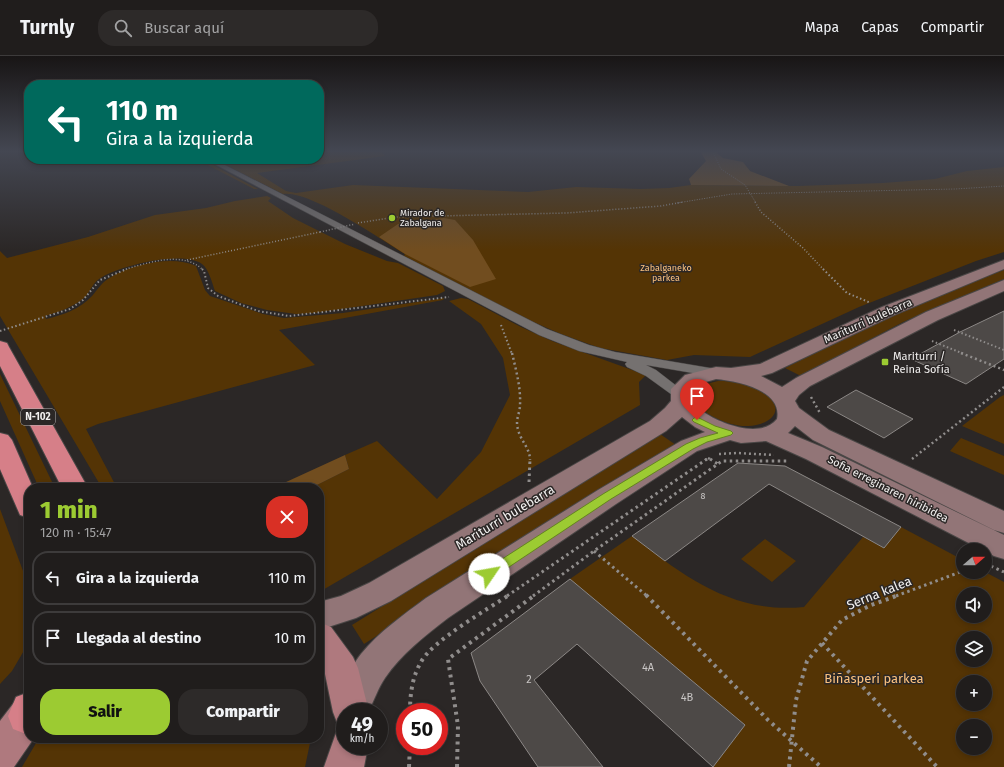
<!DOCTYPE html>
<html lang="es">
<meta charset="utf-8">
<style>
:root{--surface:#201d1c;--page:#2d2a29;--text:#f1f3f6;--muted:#a2a2a3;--line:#3d3b3b;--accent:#9ccb32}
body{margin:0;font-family:"Fira Sans",sans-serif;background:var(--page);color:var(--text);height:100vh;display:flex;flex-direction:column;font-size:15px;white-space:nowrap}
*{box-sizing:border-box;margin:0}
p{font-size:13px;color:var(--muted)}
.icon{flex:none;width:22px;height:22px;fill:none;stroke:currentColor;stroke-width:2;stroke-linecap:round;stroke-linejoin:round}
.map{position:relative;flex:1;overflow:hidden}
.details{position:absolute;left:24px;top:427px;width:300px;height:260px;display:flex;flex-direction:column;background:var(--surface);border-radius:16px;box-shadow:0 2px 6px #0003,0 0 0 1px var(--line)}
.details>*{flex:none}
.guide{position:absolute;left:24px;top:24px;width:300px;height:84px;border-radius:16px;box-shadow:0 2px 6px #0003,0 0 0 1px var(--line);background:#00695c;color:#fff;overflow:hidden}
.needle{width:26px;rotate:70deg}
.fabs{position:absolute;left:956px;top:487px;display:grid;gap:8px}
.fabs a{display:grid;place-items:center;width:36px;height:36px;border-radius:50%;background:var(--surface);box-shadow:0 2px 6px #0003,0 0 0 1px var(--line);font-size:20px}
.speed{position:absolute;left:336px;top:647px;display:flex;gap:8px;font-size:20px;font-weight:700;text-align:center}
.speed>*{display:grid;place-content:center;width:52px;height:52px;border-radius:50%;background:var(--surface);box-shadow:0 2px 6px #0003,0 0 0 1px var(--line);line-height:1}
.speed small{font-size:10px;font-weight:400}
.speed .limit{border:6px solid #d22;background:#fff;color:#111}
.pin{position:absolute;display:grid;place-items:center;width:34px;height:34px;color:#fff;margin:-41px -17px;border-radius:50% 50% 50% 0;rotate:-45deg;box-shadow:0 0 4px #0007}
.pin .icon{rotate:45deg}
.me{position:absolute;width:44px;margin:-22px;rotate:57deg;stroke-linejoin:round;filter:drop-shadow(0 0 3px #0008)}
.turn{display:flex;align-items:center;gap:14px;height:84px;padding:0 16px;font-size:18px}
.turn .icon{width:52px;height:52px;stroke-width:2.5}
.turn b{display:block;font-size:28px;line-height:34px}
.round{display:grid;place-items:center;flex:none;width:42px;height:42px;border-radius:16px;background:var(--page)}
.head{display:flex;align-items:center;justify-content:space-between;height:68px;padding:0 16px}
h1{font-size:24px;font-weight:800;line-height:30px;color:var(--accent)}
.primary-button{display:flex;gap:8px;margin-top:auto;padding:8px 16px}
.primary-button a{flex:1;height:46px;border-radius:16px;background:var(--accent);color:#111;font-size:16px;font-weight:800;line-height:46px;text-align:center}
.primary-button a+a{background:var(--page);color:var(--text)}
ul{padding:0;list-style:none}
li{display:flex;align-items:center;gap:12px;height:54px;margin:0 8px 6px;padding:0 8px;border:2px solid var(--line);border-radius:16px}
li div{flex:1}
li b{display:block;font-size:15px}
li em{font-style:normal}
header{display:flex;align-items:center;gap:24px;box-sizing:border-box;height:56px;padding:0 20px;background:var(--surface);border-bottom:1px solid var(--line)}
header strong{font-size:19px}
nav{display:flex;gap:22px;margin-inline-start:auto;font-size:14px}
.search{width:280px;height:36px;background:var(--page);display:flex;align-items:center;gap:10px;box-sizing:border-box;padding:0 14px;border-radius:16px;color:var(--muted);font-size:15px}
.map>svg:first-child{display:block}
.green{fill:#543405;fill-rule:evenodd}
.forest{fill:#714d1f}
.building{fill:#4d4947;stroke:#8b8785}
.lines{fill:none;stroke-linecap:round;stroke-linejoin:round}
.street-casing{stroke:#494645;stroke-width:1}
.secondary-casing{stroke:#494645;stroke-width:2}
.primary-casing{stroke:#494645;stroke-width:2}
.highway-casing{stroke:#494645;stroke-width:2}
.path-far5{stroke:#908d8c;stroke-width:1;stroke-dasharray:1 1.5;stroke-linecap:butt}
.path-far4{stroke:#908d8c;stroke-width:1.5;stroke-dasharray:1 2;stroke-linecap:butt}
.path-far3{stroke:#908d8c;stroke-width:2;stroke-dasharray:1.5 2.5;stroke-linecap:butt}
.path-far2{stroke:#908d8c;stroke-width:2.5;stroke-dasharray:2 3;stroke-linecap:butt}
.path-far1{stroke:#908d8c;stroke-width:3;stroke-dasharray:2.5 3.5;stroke-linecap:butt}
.path{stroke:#908d8c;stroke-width:4;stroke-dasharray:3 4.5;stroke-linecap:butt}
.street{fill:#757170;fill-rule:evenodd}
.secondary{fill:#927577;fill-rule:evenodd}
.primary{fill:#af797e;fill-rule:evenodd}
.highway{fill:#d67f88;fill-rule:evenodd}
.path-bridge{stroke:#908d8c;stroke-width:1.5;stroke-dasharray:1 2;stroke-linecap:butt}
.route{fill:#9ccb32;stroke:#658420}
.poi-dot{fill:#9ccb32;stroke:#2b2726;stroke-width:1.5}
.labels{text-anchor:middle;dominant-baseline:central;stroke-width:3;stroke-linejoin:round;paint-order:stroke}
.far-poi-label{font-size:9px;fill:#f2f0ef;stroke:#2b2726;text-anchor:start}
.far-park-label{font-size:9px;fill:#fcc27f;stroke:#2b2726}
.number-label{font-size:9px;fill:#c9c6c5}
.shield{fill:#2b2726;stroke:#b6b4b3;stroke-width:1}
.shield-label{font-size:10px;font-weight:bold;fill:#f2f0ef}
.street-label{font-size:11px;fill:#f2f0ef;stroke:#2b2726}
.poi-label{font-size:11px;fill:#f2f0ef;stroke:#2b2726;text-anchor:start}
.near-number-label{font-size:11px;fill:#c9c6c5}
.near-street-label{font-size:13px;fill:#f2f0ef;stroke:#2b2726}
.near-park-label{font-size:13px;fill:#fcc27f;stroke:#2b2726}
</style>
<header>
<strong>Turnly</strong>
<div class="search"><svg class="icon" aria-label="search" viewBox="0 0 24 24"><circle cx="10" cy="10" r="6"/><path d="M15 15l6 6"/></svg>Buscar aquí</div>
<nav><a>Mapa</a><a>Capas</a><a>Compartir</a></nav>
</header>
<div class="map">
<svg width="1004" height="711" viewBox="0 0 1004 711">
<rect width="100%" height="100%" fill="#2b2726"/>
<path class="green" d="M319,95H381L385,100L257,117L286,135L296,137L353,129L528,136L576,131L641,133L669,132L691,129L798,130L883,127L935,123L967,115L1004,111V196L976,205L859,251L750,301L694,299L667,304L600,292L561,278L515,258L404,200L405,198C380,183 310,134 283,138L214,103H319Z
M196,103H202L258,133H254Z
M267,140L271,142L268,145L293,162L345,188L387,205L398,207L443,230L445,235L437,239L314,257L296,258L267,254L241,247L215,235C212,227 209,213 202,208C182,194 118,210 99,223C92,228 90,236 84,242C73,251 59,256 45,260L46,263C63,259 80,253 92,240C98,233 102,226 111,221C132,208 173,199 196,210L205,234L210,240L263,258L284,262L343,257L444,242L443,244L279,274L315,309L98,368L86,373L117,432H102L0,260V195L7,202L88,181L155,159L206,152L235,145Z
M1004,214V223L903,266L801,320L785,312L876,267L953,233Z
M461,242L468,243L521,271L552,285L646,319L639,326L640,349L321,535L319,534V432H311L349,413L345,399L377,385L437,443L481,396L510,339L503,302L481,268L449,245Z
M0,318L55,432H39L0,345Z
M718,325C734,325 751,327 765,337C788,355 769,369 748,370C717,371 663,336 718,325Z
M1004,339V388L962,370L1000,341Z
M660,378L676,389L364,588L352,569Z
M961,382L1004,400V419L950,395Z
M0,453L29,531V586L12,615L0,628Z
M901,471L963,504V516H985L1004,526V711H713L745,669L570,523L632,480C685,521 733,558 804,551L863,481L884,492ZM963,538H985V560H963ZM963,582H985V604H963ZM963,626H985V648H963ZM963,670H985V692H963Z
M765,483L796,505L772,526L741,503Z
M39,682H311L305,711H22Z"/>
<path class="forest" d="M700,95H720L717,97L723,102L743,106L750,115L789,130L691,129L689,123L706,105Z
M444,162L455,164L473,184L496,223L470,231L405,198L379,181L398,168Z
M345,399L349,413L311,432H273Z"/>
<path class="building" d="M1004,255V303L966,328L911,303L960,276Z
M856,334L913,363L884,382L827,351Z
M738,407L785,410L901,471L884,492L769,428L665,505L632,480Z
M570,523L745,669L713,711L577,588L534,624L603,711H538L480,625L471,597Z"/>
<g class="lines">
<g class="street-casing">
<path id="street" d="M205,103H213L547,273L589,289L615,296L716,313L721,314L723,317L721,320L716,321L646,309L656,314L687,338L685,341L680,342L675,341L646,320L627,311L625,308L627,306L579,295L539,279Z"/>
</g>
<g class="secondary-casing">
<path id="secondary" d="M1004,204V213L894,259L772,317L761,320L782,331L796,322L926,256L1004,224V235L938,264L810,330L799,339L795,345L799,352L829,374L1004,455V477L994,474L813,384L795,370L788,377L822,391L1004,479V503L994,500L806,403L766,385L741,387L730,384L697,395L616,448L448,562C426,579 401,598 385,622C378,632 374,645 368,656H345V669L338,666L333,653C339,639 351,610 361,598C379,576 403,559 426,542L598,434L681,385L705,376L695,371L682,361L666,375L391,545L356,562L319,574V546L341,540L369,527L650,365L665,352L671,345V333L685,319L716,311L731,312L760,308L882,251ZM716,323C737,325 783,334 777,363C760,384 719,367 702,355C698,352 693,349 691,344C691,341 691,337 691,334L699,328Z"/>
</g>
<g class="primary-casing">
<path id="primary" d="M319,566L331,571L353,601L358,612L369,656H345V672L338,669L333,656L325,618L319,609Z
M29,639V682H34L14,711H0V665L16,644Z
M345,673V690H368L364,711H324L336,677Z"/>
</g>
<g class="highway-casing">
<path id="highway" d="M0,285L7,287L9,291L88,432H62L0,310Z
M0,377L8,379L12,384L33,432H29V462L20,459L0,413Z
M29,636V677L26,678L13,673L8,660L16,641Z"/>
</g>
<path class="path-far5" d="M714,95L713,96L721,113L745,129L756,147
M677,147L732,138L955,133L1004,130"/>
<path class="path-far4" d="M755,146L761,156L803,192L824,214
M358,167L395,161L566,157L661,150L683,146
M187,204L320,176
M123,214C147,207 183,194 203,214"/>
<path class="path-far3" d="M202,213L204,215L208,232L218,240L258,255L289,260L449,241
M823,213L847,237L871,247
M501,269L512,298
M954,274L1004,294
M0,275L70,253L83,244L100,224L127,213
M932,285L964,298"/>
<path class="path-far2" d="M512,297C516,314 521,332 520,349C520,355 517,361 517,367C518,384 530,390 530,404
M961,297L1004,314
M811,341L820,357
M719,398L737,397L774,399
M708,402L712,404
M912,403L1004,331
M705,404L709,402"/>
<path class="path-far1" d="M710,403L718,408
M529,426L530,403
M594,495L647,540
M991,510L1004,516
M507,540L707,403
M533,540L594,495L722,405H789
M896,540L963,515"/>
<path class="path" d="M646,539L768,664L821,711
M822,587L937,711
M410,656C410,639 412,621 421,606C432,585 488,553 509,539
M409,711L410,690
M457,711L458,670L448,603L535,539
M789,711L796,644L807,605L842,564L871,549L899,539"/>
<use href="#street" class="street"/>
<use href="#secondary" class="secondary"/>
<use href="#primary" class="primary"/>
<use href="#highway" class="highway"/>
<path class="path-bridge" d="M320,176L355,168"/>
</g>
<linearGradient id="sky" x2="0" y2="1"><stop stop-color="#181515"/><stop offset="0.49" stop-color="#444752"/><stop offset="1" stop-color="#444752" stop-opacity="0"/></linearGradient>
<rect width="1004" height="194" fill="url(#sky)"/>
<path class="route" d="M697,361L715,370L731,375L733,377L731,379L707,386L693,393L611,443L494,521L489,523L485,521L483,518L485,514L603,438L686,388L700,382L718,377L694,366L692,364L694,362Z"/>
<g class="poi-dot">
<circle cx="392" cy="162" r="4"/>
<rect x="881" y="302" width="8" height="8" rx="2"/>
</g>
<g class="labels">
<g class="far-poi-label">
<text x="400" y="157">Mirador de<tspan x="400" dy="10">Zabalgana</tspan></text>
</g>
<g class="far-park-label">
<text x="666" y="212">Zabalganeko<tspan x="666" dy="10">parkea</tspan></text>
</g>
<g class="number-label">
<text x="703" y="440">8</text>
</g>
<rect class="shield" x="21" y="353" width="34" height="16" rx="3"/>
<g class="shield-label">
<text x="38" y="361">N-102</text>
</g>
<g class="street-label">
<text transform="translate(868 265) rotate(-24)">Mariturri bulebarra</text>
<text transform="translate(888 433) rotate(27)">Sofia erreginaren hiribidea</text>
</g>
<g class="poi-label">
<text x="893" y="300">Mariturri /<tspan x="893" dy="13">Reina Sofía</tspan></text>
</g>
<g class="near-number-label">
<text x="648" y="611">4A</text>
<text x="529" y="623">2</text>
<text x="687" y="641">4B</text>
</g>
<g class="near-street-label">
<text transform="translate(505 461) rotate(-31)">Mariturri bulebarra</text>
<text transform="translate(879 537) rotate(-22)">Serna kalea</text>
</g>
<g class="near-park-label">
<text x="874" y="622">Biñasperi parkea</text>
</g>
</g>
</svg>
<div class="fabs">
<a><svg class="needle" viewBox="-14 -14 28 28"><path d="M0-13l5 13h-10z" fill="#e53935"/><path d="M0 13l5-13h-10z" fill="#a2a2a3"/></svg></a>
<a><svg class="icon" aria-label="sound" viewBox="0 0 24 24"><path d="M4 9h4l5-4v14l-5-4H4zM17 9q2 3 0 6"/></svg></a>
<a><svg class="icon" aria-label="layers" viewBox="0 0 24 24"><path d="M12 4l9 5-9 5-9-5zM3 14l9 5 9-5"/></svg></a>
<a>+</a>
<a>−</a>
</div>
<div class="speed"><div>49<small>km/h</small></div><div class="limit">50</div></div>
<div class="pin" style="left:697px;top:364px;background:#d93025"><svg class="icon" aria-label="arrive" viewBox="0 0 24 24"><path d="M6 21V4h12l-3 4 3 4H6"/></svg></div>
<svg class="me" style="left:489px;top:518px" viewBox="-20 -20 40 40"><circle r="19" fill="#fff"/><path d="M0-13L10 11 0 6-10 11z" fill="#9ccb32"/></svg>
<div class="guide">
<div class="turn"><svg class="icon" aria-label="left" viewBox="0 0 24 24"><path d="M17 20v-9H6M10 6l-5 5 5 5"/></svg><div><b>110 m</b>Gira a la izquierda</div></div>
</div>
<section class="details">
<div class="head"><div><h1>1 min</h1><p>120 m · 15:47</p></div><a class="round" style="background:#d93025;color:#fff"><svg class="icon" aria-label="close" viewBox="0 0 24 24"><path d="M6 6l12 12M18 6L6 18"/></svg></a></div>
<ul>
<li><svg class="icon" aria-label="left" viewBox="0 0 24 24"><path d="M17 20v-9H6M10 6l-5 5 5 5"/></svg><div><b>Gira a la izquierda</b></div><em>110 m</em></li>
<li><svg class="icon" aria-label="arrive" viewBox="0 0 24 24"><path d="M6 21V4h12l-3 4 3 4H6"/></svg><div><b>Llegada al destino</b></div><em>10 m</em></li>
</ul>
<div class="primary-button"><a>Salir</a><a>Compartir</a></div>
</section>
</div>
